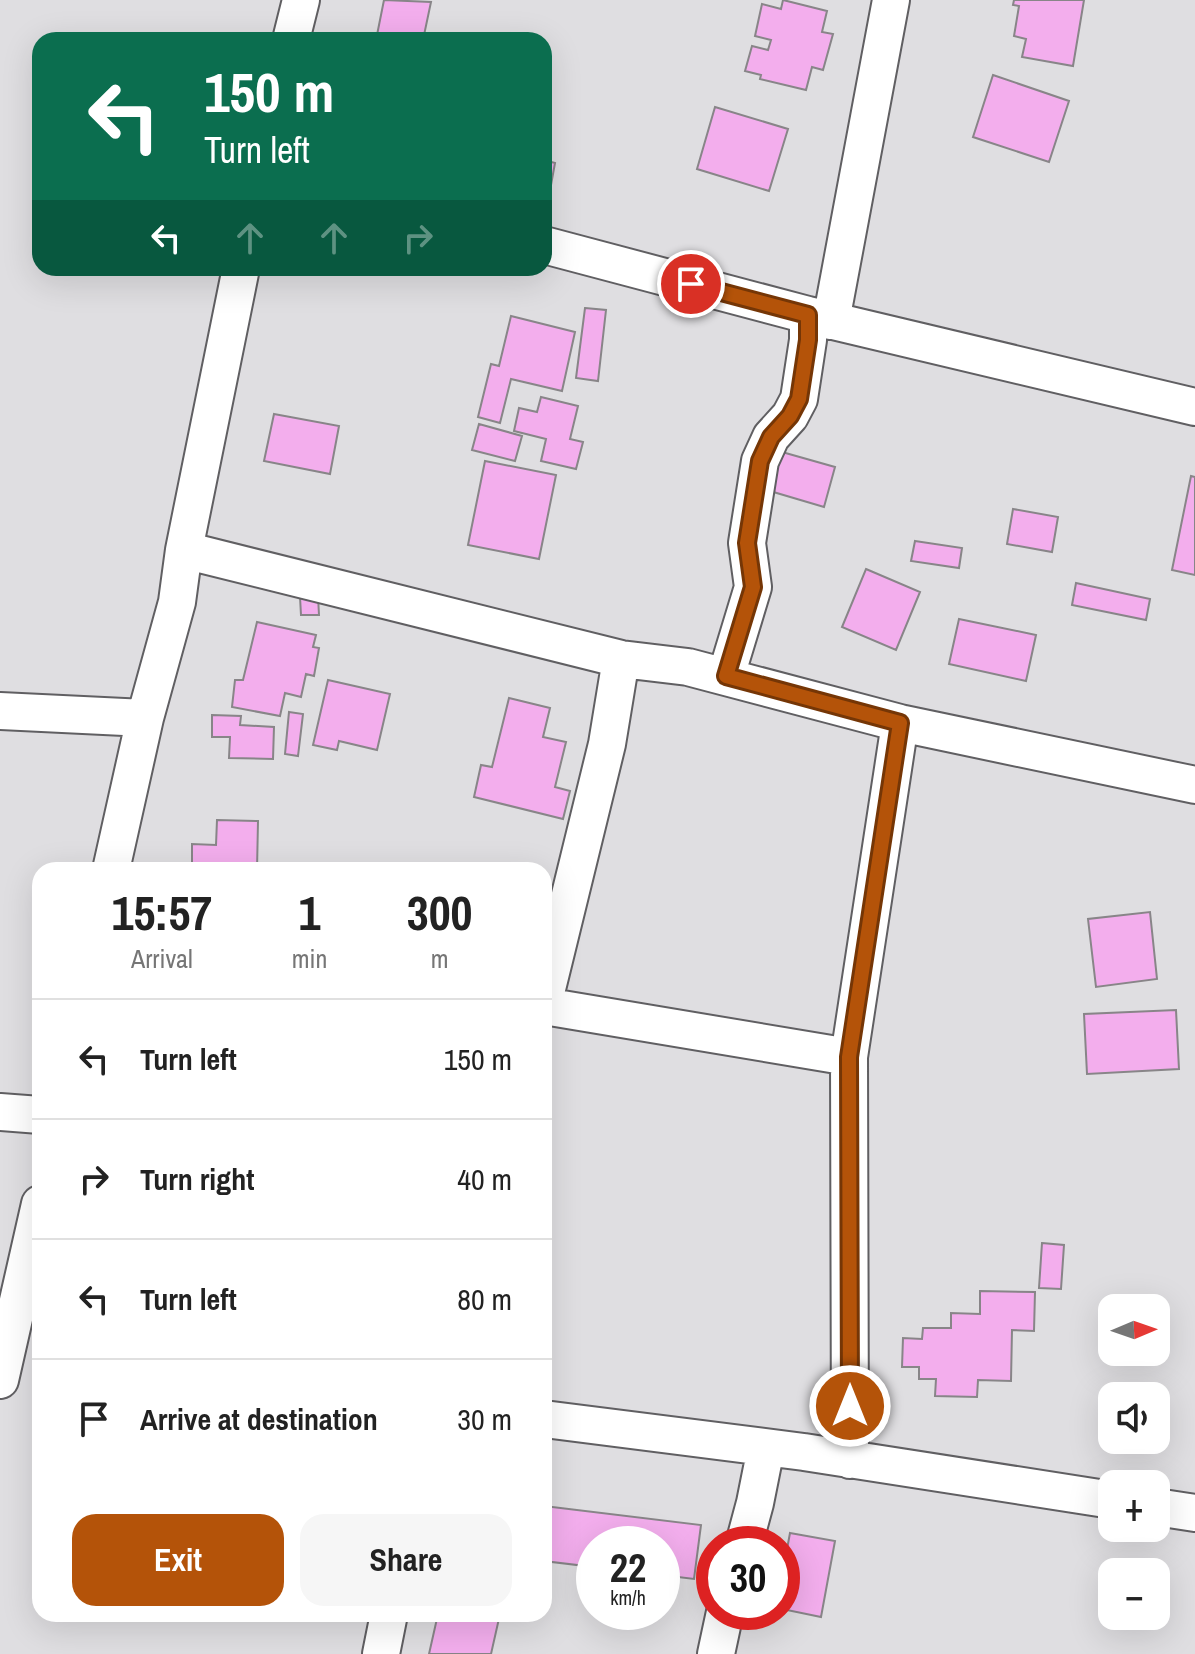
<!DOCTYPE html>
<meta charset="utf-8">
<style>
:root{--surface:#fff;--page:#f6f6f6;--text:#222;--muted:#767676;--line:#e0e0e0;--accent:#b45309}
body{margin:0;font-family:"Archivo Narrow",sans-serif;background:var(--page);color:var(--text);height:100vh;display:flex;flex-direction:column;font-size:30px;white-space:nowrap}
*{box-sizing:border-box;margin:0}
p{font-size:26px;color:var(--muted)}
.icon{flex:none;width:44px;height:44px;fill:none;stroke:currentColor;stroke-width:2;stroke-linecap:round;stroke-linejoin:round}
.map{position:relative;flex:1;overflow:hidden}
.panel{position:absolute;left:32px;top:862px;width:520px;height:760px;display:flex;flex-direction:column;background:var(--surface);border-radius:24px;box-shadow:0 8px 32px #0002}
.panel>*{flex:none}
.top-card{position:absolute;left:32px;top:32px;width:520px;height:244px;border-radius:24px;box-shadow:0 8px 32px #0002;background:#0b6e4f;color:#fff;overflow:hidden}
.needle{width:52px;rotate:88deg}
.tools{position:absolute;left:1098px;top:1294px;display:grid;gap:16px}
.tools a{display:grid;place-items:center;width:72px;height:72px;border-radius:16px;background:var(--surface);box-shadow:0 8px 32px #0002;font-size:40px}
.speed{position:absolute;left:576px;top:1526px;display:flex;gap:16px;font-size:40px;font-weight:700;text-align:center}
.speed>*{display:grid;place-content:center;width:104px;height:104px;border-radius:50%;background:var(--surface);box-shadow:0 8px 32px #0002;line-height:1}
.speed small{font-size:20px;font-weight:400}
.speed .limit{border:12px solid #d22;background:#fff;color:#111}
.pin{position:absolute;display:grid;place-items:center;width:68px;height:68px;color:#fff;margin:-34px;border:4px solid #fff;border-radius:50%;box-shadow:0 2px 8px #0007}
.me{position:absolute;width:88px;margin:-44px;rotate:0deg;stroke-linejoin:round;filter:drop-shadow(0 0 6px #0008)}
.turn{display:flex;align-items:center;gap:28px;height:168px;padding:0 40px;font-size:36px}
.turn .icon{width:104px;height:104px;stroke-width:2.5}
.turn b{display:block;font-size:56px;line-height:68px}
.lanes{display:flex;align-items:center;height:76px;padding:0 40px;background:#0003;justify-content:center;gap:40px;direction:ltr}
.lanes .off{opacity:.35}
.eta{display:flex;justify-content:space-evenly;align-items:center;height:136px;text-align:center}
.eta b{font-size:48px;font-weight:800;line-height:56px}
.button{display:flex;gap:16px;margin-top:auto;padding:16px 40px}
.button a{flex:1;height:92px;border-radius:24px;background:var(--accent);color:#fff;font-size:32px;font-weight:800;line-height:92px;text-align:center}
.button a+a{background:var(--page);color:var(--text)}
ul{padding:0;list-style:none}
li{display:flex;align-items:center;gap:24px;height:120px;padding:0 40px;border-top:2px solid var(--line)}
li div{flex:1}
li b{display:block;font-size:30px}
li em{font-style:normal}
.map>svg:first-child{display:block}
.building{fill:#f3aeed;stroke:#888588;stroke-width:2}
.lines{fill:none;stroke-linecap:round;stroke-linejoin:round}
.minor-casing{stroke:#605f62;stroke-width:40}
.minor{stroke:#fff;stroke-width:36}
.route-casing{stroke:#753606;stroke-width:20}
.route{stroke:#b45309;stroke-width:14}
</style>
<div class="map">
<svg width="1195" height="1654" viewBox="0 0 1195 1654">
<rect width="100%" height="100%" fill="#dfdee1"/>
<path class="building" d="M384,0L431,2L423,40H376Z
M783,0L827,11L822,32L833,34L823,70L812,67L806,90L760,79L761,75L745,71L752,46L768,50L771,40L755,36L762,4L781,9Z
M1014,0H1084L1073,66L1022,57L1026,39L1014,36L1019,6L1013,5Z
M993,75L1069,101L1049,162L973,137Z
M715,107L788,129L769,191L697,169Z
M544,160L555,163L549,196L544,195Z
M585,308L606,310L598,381L576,378Z
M511,316L575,332L562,391L511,379L500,423L478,417L491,364L499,366Z
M541,397L578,406L570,439L583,442L576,469L541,461L546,439L514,431L519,408L537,412Z
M274,414L339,426L330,474L264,461Z
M479,424L522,436L515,461L472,450Z
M782,452L835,467L824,507L770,491Z
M485,461L556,475L539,559L468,545Z
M1191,476L1195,477V575L1172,570Z
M1013,509L1058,517L1052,552L1007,544Z
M915,541L962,548L959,568L911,561Z
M866,569L920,592L896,650L842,627Z
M1076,583L1150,599L1146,620L1072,605Z
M318,596L319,615H301L300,597Z
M959,619L1036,635L1026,681L949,664Z
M257,622L316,635L313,647L319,648L314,676L306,674L301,697L285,693L280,716L232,707L235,680H243Z
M328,680L390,694L377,750L339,741L337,750L313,745Z
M509,698L550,708L543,737L566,742L555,787L570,791L563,819L474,797L481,765L492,767Z
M289,712L303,714L298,756L285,754Z
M212,715L241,716L240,725L274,727L273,759L229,758L230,737H212Z
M217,820L258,821L257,870H192V844L216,845Z
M1150,912L1157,979L1096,987L1088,919Z
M1176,1010L1179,1069L1087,1074L1084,1014Z
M1042,1243L1064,1245L1061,1289L1039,1288Z
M980,1291L1035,1292L1034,1331L1012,1330L1011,1381L978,1380L977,1397L935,1396L936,1379H919V1367H902L903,1338L922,1339L923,1328H951V1313L980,1314Z
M544,1506L701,1525L694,1579L662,1575V1544H594V1567L544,1561Z
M790,1533L835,1541L821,1617L782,1609V1576Z
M438,1614H500L491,1654H429Z"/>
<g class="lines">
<g class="minor-casing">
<path id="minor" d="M291,40L301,0
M544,245L808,315L1195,407
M831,321L891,0
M184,550L621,659L688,667L900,723L1195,785
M726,676L753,587L747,543L760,461L771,437L790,416L799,399L808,340V315
M0,711L145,718
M111,870L145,718L177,602L184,550L241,268
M544,1001L607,744L621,659
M544,1006L849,1057
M0,1112L40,1115
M0,1380L40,1204
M544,1419L804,1452L1112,1500
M850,1460L849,1057L900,723
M1156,1507L1195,1513
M744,1544L755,1503L766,1448
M381,1654L389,1614
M716,1654L725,1612"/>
</g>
<use href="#minor" class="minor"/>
</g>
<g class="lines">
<g class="route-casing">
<path id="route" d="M691,284L808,315V340L799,399L790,416L771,437L760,461L747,543L753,587L726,676L900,723L849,1057L850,1406"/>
</g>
<use href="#route" class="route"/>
</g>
</svg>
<div class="tools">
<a><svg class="needle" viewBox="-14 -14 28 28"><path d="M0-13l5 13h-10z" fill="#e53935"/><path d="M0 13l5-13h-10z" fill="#767676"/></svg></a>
<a><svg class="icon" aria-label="sound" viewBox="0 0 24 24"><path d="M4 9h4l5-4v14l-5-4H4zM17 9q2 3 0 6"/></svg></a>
<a>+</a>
<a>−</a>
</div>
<div class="speed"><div>22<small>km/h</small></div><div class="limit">30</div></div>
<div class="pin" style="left:691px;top:284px;background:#d93025"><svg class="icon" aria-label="arrive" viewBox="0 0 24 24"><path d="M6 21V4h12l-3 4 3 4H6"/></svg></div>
<svg class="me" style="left:850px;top:1406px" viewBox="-20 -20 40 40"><circle r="17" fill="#b45309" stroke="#fff" stroke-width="3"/><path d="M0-11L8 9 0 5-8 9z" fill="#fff"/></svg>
<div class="top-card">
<div class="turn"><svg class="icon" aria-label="left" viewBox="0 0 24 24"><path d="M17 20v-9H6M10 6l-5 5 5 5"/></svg><div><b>150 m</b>Turn left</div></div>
<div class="lanes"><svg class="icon" aria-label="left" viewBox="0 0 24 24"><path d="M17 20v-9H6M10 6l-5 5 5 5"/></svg><svg class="icon off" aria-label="ahead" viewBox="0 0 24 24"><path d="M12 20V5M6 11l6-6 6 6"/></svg><svg class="icon off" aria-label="ahead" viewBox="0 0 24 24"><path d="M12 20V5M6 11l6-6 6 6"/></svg><svg class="icon off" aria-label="right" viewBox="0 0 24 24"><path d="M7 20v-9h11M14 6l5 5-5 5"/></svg></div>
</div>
<section class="panel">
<div class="eta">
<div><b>15:57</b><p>Arrival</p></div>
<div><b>1</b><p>min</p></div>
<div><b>300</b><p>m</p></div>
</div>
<ul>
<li><svg class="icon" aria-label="left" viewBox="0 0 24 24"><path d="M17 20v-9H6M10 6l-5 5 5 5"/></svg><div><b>Turn left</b></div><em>150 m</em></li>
<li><svg class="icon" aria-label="right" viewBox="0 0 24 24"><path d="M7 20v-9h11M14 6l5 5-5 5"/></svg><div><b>Turn right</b></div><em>40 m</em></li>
<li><svg class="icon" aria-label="left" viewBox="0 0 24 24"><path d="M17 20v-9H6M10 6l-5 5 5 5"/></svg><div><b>Turn left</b></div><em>80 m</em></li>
<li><svg class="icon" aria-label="arrive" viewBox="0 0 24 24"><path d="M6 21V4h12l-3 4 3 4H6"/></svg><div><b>Arrive at destination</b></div><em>30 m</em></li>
</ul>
<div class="button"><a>Exit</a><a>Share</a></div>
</section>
</div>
